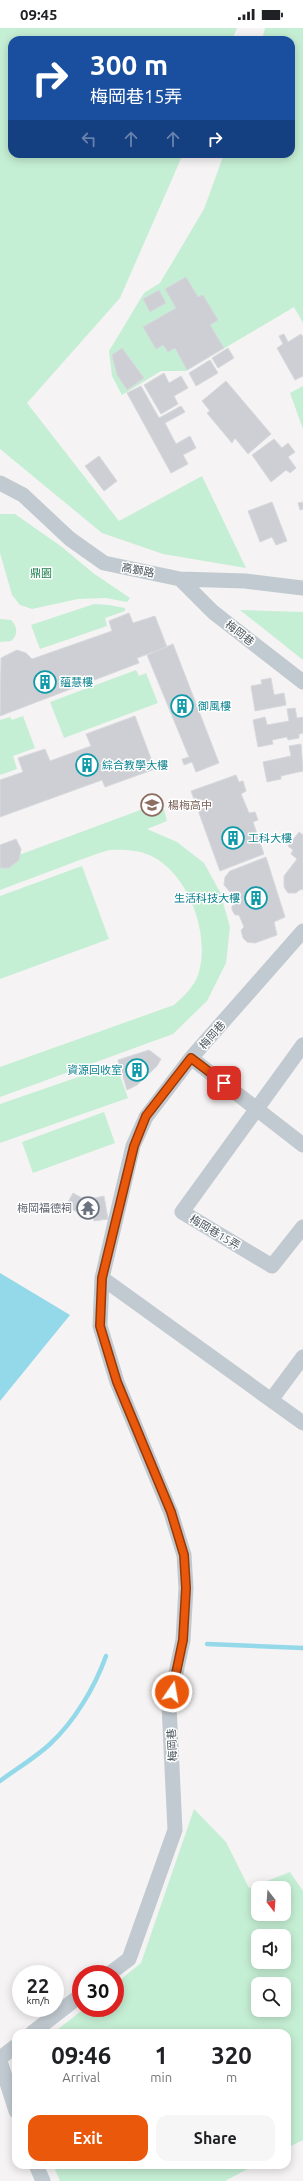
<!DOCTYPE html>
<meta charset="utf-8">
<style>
:root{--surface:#fff;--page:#f6f6f6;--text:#202124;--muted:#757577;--accent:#ea580c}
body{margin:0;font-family:Ubuntu,"Noto Sans TC",sans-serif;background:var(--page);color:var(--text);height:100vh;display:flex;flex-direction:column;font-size:15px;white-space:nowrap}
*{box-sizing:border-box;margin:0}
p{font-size:13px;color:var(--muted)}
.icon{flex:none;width:22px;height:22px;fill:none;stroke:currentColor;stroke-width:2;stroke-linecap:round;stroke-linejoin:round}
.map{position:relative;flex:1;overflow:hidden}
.side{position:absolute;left:12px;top:2001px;width:279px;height:140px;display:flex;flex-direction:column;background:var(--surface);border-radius:12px;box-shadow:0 2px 10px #0003}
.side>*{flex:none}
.banner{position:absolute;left:8px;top:8px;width:287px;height:122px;border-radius:12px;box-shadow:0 2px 10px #0003;background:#1a4fa0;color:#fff;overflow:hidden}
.needle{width:26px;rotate:163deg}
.fabs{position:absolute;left:251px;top:1853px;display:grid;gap:8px}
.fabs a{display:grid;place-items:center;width:40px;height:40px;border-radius:8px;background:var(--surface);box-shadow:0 2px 10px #0003;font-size:20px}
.speed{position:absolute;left:12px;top:1937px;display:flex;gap:8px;font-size:20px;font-weight:700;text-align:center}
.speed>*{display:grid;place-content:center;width:52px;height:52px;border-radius:50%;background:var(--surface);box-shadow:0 2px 10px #0003;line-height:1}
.speed small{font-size:10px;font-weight:400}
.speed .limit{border:6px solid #d22;background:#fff;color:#111}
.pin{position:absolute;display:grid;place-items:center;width:34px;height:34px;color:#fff;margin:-17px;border-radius:8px;box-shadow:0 2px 6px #0006}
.me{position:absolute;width:44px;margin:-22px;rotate:12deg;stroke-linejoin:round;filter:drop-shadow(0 0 3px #0008)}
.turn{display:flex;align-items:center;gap:14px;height:84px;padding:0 16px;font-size:18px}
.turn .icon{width:52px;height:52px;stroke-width:2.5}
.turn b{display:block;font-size:28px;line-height:34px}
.lanes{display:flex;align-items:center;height:38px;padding:0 16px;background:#0003;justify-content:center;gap:20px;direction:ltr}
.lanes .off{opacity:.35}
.eta{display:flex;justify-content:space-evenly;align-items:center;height:68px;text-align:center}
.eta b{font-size:24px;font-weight:700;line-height:28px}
.button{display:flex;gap:8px;margin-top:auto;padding:8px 16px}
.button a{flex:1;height:46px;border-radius:12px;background:var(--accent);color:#fff;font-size:16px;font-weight:700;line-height:46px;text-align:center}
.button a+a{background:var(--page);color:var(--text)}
.status{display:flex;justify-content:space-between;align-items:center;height:28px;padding:0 20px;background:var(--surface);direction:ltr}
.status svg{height:11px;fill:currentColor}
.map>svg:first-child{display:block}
.green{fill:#c5efd4;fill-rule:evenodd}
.water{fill:#94d9e9}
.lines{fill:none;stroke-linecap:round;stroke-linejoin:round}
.stream{stroke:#94d9e9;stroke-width:4.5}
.building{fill:#cdcfd4;stroke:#d7d9dd}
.minor{stroke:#c1cad0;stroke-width:15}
.route-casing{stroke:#983908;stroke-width:10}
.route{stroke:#ea580c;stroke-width:7}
.labels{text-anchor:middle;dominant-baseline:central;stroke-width:3;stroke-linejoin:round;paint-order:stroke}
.street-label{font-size:11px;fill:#4b565f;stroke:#fff}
.park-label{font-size:11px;fill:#1c804d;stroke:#fff}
.culture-label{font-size:11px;fill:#0d838f;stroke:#fff;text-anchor:start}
.education-label{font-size:11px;fill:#785e54;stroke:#fff;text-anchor:start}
.worship-label{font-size:11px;fill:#5b616d;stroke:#fff;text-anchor:end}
</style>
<div class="status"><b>09:45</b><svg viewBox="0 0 49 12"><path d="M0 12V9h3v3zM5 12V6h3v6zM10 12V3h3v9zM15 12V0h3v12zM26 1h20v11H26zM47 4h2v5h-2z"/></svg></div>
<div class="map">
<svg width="303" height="2153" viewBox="0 0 303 2153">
<rect width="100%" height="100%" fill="#f5f3f3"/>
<path class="green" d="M0,0H237L232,12H12V126H183L120,270L27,375L119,493L202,448L246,540L163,526L102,505L0,421Z
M265,0H303V295L294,279L186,343H161L122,367L112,348L109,323L144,265L160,255L204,181L224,126H291V12H262Z
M303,358V401L290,365Z
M0,486H15L62,519L93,545L130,570L127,574L106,570L78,571L32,581L20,577L12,567L0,525Z
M94,576L109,577L125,580V583L105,590L107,598L40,621L31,597Z
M240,582L303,584V632Z
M0,591L11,592C18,599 18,607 11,613L0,614Z
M136,642L139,648L146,645L158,675L64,710L50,674Z
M23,688L35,720L13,728L17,741L0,747V692L10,689L12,692Z
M162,774L167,793L147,801L177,814L204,835L220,864L230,899L226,935L207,973L173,1006L0,1069V1039L174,977C184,968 193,960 198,947C213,904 183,828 134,823C126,822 114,821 106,823C95,826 83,831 72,835C48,844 24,853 0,862V834Z
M82,838L109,911L0,951V868Z
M116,1036L128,1070L0,1115V1076Z
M104,1084L115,1115L33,1145L22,1114Z
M194,1781L226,1814L249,1860L290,1844L303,1863V2112L287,2120V2005H53L85,1980H115V1956L141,1935ZM258,1860H284V1886H258ZM258,1908H284V1934H258ZM258,1956H284V1982H258Z
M53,2137H255L225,2153H60Z"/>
<path class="water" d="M0,1245L70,1287L0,1373Z"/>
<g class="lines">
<path class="stream" d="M207,1616L303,1620
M0,1753C16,1741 35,1730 50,1716C74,1694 95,1659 106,1628"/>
</g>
<path class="building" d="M186,249L198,269L203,267L218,292L210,297L224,320L187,342L175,320L168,324L163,317L156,321L143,299L176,280L165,261Z
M159,262L166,275L150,284L143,271Z
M284,306L288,314L301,306L303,309V348L295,352L277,320L283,316L279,308Z
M122,320L144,350L127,362L117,347L112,327Z
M228,320L234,330L218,340L212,330Z
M210,332L218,345L196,358L189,345Z
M164,345L169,355L181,348L188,360L174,368L178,376L161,386L144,357Z
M226,353L271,406L248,426L235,410L232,415L207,385L210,383L202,373Z
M141,358L159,390L181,378L185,384L165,395L176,416L190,408L196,420L183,427L188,436L171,445L127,365Z
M274,411L282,420L288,415L295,424L288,429L296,440L290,445L286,442L271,454L252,427Z
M99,428L117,453L104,463L85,438Z
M272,474L287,513L276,517L272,509L260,514L248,483Z
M303,474V481L300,482L298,475Z
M129,585L133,595L155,588L167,619L137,630L139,635L0,688L1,630L17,622L26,625L32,631L112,603L109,593Z
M173,616L219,735L196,744L192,734L184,737L182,731L189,729L147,627Z
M271,650L274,667L284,665L286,677L255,683L251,658L262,656L261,652Z
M295,680L297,690L303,689V705L299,706V710L288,712L287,709L272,712L273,716L258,719L253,692L265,689L267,697L289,693L287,681Z
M135,688L155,741L105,759L102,752L0,789V752L23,744L18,730L45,721L50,733L91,718L86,706Z
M301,716L303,743L281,748V751L267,754L263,734L291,728L289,718Z
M236,747L239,754L243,753L246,763L241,766L249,785L255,784L258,792L253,794L264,826L220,843L191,763Z
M299,804L303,807V862L301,861L296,865H288L284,859V848L297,831L291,826L293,822L288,818Z
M16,811L21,821L19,832L9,840H0V817Z
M266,829L285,889L274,894L277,907L255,915L247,914L243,910L241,902L244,899L239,887H235L232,882V878L236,876L231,865L224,857L225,849L230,843Z
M149,1022L161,1031L157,1038L137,1057L127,1062L118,1032Z
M73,1165L91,1175L90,1171L104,1168L108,1191L94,1193L92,1182L88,1190L66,1178Z"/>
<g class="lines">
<path class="minor" d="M0,455L23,467L70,511L104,535L180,551L245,553L303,560
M180,551L213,584L303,654
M303,1017L182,1184L272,1238L303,1199
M191,1030L303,1117
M102,1250L303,1395
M271,1372L303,1329
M109,1946L129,1931L175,1802L169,1677L183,1612L186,1560L184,1527L171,1485L117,1354L100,1298L102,1250L133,1118L146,1089L191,1030L303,903
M32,2005L81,1967
M0,2030L16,2018
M0,2033L16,2083
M36,2137L43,2153"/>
</g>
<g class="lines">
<g class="route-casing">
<path id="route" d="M172,1664L183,1612L186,1560L184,1527L171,1484L117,1354L100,1298L102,1250L134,1118L146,1088L191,1030L224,1055"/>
</g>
<use href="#route" class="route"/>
</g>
<defs>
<g id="building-ring" transform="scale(1.15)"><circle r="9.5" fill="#fff" stroke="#0f9aa8" stroke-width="1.5"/><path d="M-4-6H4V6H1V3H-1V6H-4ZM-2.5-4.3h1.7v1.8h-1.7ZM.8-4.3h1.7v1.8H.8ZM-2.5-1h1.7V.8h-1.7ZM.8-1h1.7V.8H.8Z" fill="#0f9aa8"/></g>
<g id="school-ring" transform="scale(1.15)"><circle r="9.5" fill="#fff" stroke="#8d6e63" stroke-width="1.5"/><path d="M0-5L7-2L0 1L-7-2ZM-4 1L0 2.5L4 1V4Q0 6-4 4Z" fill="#8d6e63"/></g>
<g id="temple-ring" transform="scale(1.15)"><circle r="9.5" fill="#fff" stroke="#6b7280" stroke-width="1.5"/><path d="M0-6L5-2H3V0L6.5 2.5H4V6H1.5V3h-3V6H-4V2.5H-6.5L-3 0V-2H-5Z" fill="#6b7280"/></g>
</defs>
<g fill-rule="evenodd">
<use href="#building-ring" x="45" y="654"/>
<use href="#building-ring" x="182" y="678"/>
<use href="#building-ring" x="87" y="737"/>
<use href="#school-ring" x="152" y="777"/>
<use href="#building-ring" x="233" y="810"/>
<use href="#building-ring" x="256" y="870"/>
<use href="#building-ring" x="137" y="1042"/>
<use href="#temple-ring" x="88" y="1180"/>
</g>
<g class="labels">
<g class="street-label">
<text transform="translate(138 542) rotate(11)">高獅路</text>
<text transform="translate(240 605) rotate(38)">梅岡巷</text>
<text transform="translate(212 1007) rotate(-49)">梅岡巷</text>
<text transform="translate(215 1204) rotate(31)">梅岡巷15弄</text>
<text transform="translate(172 1717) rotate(-93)">梅岡巷</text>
</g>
<g class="park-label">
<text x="41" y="545">鼎園</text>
</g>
<g class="culture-label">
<text x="60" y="654">蘊慧樓</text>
<text x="198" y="678">御風樓</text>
<text x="102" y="737">綜合教學大樓</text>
<text x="248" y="810">工科大樓</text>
<text x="240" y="870" text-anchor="end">生活科技大樓</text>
<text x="122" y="1042" text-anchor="end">資源回收室</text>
</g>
<g class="education-label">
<text x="168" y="777">楊梅高中</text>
</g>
<g class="worship-label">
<text x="72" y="1180">梅岡福德祠</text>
</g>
</g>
</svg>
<div class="fabs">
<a><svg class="needle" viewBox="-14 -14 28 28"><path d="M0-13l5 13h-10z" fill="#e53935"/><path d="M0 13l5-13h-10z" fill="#757577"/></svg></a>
<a><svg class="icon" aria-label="sound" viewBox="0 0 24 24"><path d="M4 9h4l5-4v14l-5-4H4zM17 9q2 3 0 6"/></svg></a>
<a><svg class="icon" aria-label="search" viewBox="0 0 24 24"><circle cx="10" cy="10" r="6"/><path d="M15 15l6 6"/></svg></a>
</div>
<div class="speed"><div>22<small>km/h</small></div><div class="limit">30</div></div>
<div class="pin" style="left:224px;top:1055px;background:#d93025"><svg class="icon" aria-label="arrive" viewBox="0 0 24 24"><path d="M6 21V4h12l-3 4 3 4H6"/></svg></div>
<svg class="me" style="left:172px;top:1664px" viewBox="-20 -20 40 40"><circle r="17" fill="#ea580c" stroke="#fff" stroke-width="3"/><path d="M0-11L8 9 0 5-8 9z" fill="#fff"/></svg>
<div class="banner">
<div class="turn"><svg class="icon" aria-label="right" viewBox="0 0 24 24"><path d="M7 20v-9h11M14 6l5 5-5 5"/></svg><div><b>300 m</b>梅岡巷15弄</div></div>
<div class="lanes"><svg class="icon off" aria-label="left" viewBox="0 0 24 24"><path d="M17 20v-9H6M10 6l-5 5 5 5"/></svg><svg class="icon off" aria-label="ahead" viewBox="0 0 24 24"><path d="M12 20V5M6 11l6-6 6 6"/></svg><svg class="icon off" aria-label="ahead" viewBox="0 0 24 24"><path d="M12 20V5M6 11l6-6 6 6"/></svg><svg class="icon" aria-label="right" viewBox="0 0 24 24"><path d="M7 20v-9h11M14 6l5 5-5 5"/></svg></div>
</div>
<section class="side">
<div class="eta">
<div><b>09:46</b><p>Arrival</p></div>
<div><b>1</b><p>min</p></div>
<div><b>320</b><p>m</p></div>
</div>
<div class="button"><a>Exit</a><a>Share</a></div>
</section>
</div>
